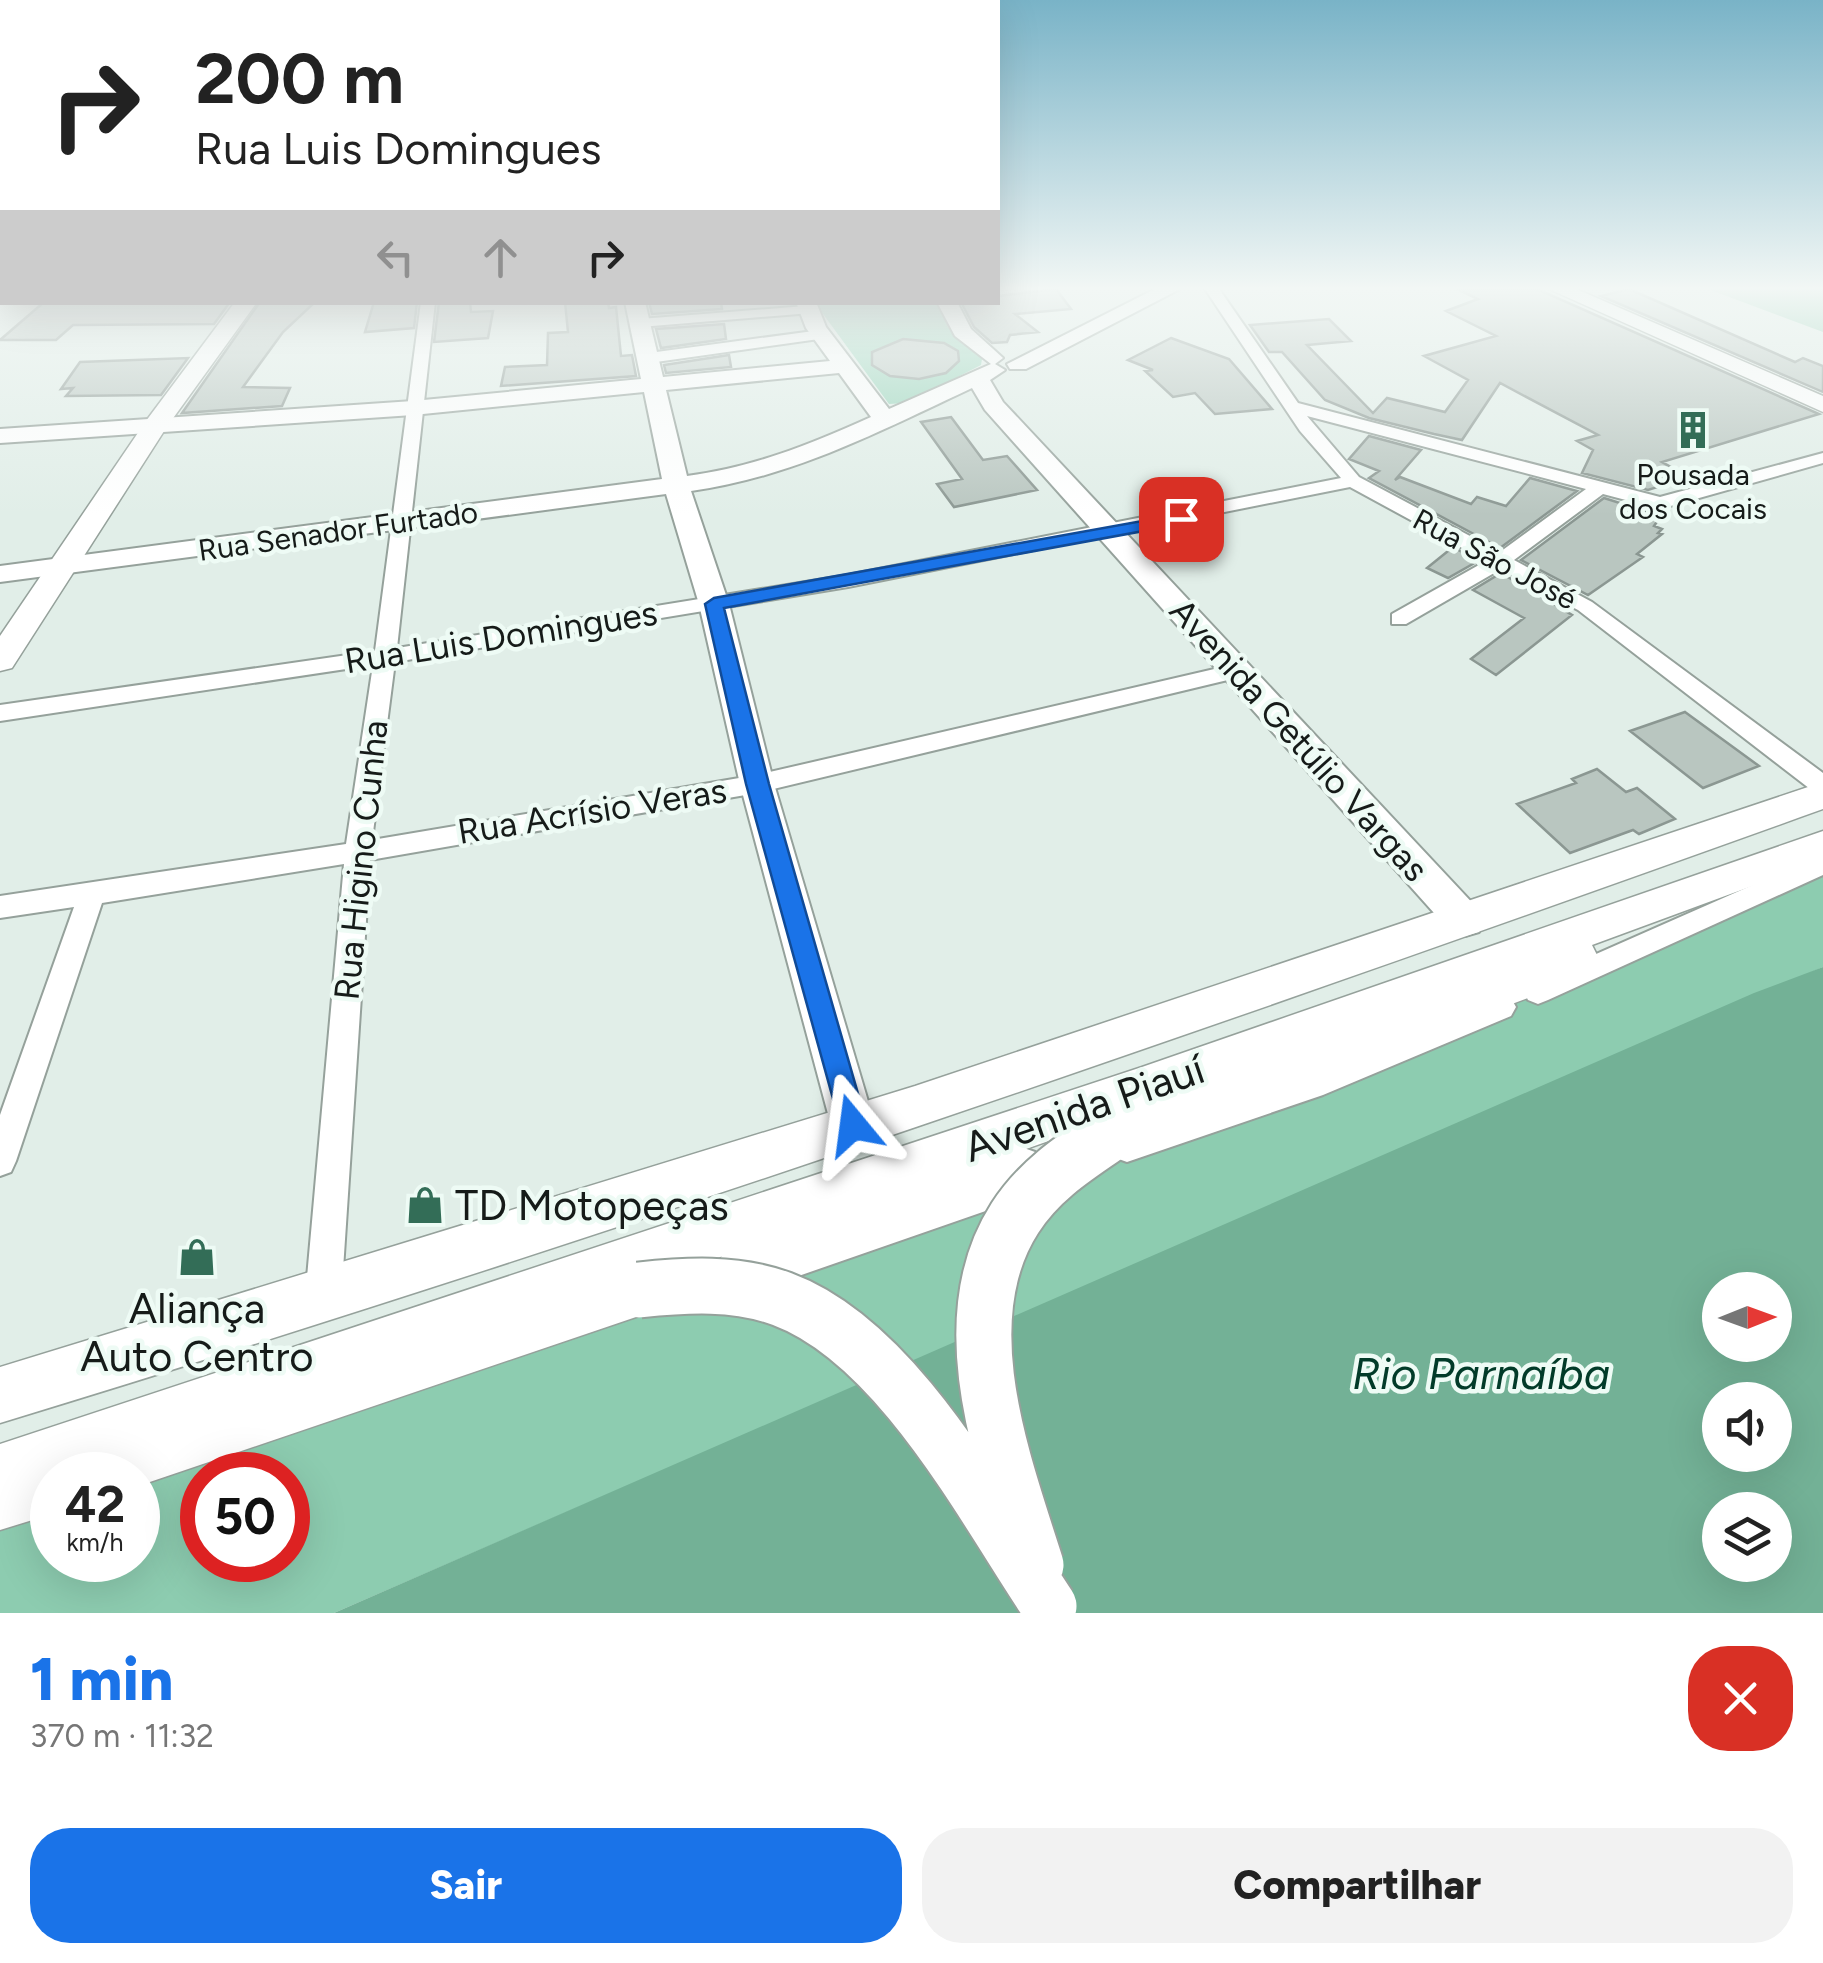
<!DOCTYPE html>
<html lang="pt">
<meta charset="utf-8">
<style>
:root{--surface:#fff;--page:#f2f2f2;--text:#222;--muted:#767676;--accent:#1a73e8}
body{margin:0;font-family:Figtree,sans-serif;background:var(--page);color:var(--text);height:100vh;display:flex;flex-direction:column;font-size:38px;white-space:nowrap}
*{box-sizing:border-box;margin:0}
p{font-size:32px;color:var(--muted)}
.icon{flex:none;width:55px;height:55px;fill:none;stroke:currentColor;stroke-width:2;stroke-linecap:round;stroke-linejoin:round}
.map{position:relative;height:1613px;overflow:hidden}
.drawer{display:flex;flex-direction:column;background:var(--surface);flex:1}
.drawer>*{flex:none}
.banner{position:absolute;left:0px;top:0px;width:1000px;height:305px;box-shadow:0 10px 40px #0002;background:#fff;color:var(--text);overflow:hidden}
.needle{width:65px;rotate:89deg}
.tools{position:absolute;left:1702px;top:1272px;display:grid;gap:20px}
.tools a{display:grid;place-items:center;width:90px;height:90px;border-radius:50%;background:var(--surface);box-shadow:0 10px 40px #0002;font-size:50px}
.speed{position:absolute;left:30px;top:1452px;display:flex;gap:20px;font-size:50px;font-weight:700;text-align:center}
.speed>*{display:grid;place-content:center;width:130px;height:130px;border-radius:50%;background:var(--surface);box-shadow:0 10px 40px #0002;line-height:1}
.speed small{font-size:25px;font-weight:400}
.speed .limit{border:15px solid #d22;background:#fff;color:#111}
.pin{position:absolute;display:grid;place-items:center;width:85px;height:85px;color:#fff;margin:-42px;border-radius:20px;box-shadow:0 5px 15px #0006}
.me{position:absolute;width:110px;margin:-55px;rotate:344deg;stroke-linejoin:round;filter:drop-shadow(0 0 8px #0008)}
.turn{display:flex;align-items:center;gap:35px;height:210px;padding:0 30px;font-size:45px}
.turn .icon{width:130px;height:130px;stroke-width:2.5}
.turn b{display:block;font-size:70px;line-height:85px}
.lanes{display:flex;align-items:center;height:95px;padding:0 30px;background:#0003;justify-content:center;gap:50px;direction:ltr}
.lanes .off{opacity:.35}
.round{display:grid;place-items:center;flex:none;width:105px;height:105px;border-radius:40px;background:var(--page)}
.headline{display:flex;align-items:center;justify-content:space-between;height:170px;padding:0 30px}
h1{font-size:60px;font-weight:800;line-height:75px;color:var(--accent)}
.action{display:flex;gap:20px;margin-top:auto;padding:20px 30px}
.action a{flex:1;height:115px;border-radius:40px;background:var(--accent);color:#fff;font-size:40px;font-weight:800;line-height:115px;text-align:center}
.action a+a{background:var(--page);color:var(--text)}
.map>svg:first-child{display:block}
.green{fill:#96d3b9}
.forest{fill:#8dccb0;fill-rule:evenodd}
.water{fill:#73b196;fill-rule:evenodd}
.building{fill:#b9c6c0;stroke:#8b9792;stroke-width:2.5}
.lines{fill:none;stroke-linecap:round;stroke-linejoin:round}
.street-casing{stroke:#95a19b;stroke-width:4}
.secondary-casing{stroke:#95a19b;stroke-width:4}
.primary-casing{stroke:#95a19b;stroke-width:3}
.street{fill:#fff;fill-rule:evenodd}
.secondary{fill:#fff;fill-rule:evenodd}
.primary{fill:#fff;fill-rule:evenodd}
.primary-bridge-far1-casing{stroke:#95a19b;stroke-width:45;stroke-linecap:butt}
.primary-bridge-casing{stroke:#95a19b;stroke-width:59;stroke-linecap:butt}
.primary-bridge-far1{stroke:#fff;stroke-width:41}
.primary-bridge{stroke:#fff;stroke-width:55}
.route{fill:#1a73e8;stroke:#114b97;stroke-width:2.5}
.labels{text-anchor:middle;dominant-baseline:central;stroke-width:9;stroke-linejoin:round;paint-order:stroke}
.far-poi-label{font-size:30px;fill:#161b19;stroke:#eefbf5}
.far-street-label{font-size:30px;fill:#161b19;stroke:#eefbf5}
.street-label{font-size:35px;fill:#161b19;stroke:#eefbf5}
.near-street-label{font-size:42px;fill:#161b19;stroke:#eefbf5}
.near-poi-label{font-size:42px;fill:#161b19;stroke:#eefbf5;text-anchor:start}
.near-water-label{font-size:45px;font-style:italic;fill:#023b29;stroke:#eefbf5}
</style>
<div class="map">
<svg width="1823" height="1613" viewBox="0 0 1823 1613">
<rect width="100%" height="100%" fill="#e1eee8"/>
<path class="green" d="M815,303H937L948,327L982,359L981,365L907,403L889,404Z"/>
<path class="forest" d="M1708,289H1823V332Z
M1823,864V967L334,1613H0V1528L52,1513V1560H138V1484L1312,1085ZM202,1475H288V1560H202Z"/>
<path class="water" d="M1823,967V1613H334L1754,993ZM1720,1290H1775V1345H1720ZM1720,1400H1775V1455H1720ZM1720,1510H1775V1565H1720Z"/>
<path class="building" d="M1056,289L1071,309L1015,314L1038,332L1010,335L1007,342L992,343L974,327L961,302H998V296Z
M1457,289H1537L1819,414L1662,462L1689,477L1648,490L1582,473L1593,450L1577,441L1598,435L1500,383L1462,440L1434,434L1369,418L1325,400L1282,352H1269L1250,325L1329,319L1351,341L1307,345L1373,413L1387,398L1445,412L1468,380L1424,356L1496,336L1446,311L1478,299Z
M1629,289L1795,362L1803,358L1823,366V392L1601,296Z
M44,302H230L214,324L73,325L56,340H0Z
M260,302L314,303L283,332L243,387L290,388L282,406L182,413Z
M374,302H417L414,328L365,332Z
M439,302H470L471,312L493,311L488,338L434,342Z
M565,302H608L609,308L616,307L621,356L632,355L636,376L501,386L505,367L547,365L548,333L568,332Z
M649,302H721L722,309L652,314Z
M724,324L726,339L661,348L656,329Z
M1171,338L1229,359L1272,409L1215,414L1195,393L1173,397L1145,371L1153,370L1128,360Z
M903,339L944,343L958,351L959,361L946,373L919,379L890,376L872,365V352Z
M729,355L731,367L666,373L664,365Z
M188,358L161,395L66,396L73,388L61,389L80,362Z
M951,417L983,460L1007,456L1037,490L954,507L937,484L962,479L921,422Z
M1369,436L1421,450L1395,480L1400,477L1471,504L1477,497L1506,506L1530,478L1577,491L1500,548L1369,478L1379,471L1349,459Z
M1604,498L1661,516L1654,526L1662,529L1658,533L1662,534L1637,554L1643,557L1588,595L1521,560Z
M1453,547L1478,561L1448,578L1427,568Z
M1501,573L1572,615L1496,675L1471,659L1524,618L1473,590Z
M1685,712L1759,766L1703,788L1630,731Z
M1597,769L1626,792L1637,788L1675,819L1639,834L1633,830L1570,853L1517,804L1576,783L1572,779Z"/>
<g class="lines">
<g class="street-casing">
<path id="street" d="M1205,289H1219L1298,403L1660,497L1823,453V463L1660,509L1603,494L1514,560L1592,602L1823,773V795L1814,792L1578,610L1501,569L1406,624H1392V614L1486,561L1350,487L848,587L395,662L372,840L757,775L1236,664L1247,671L1236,678L757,793L370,860L341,1300L335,1312L323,1318L311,1312L305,1300L344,864L102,903L16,1161L11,1172L0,1176V1115L74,907L0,918V896L346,844L373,665L0,721V705L375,651L421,302H435L397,648L848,575L1341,478L1300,431ZM1307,416L1586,489L1500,552L1359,477Z
M806,306L811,307V313L640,327L633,323L640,319Z
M821,330L826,332V338L649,363L641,358L649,353Z
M1823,854V875L1548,1000L1538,1004L1528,1000L1524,992L1528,984Z
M1501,995L1511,998L1516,1007L1511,1016L1323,1095L1127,1162L1116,1158L1111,1147L1116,1136L1307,1073Z
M1024,1148L1035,1152L1048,1179L1043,1191L741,1296L729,1291L720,1260L725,1248Z"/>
</g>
<g class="secondary-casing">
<path id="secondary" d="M1155,289H1180L1026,369H1010L1007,364Z
M625,302H645L663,377L830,361L806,328L796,302H816L826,327L889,409L991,364L955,336L937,302H957L971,329L1003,358L995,364L1005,370L990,380L1003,402L1479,910L1484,921L1479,932L1465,936L1451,932L985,410L972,388C880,431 793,477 691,491L729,604L774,784L875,1125L869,1139L853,1145L837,1139L831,1125L740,784L699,604L666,494L0,582V566L662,479L644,392L413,415L0,443V429L413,401L641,379ZM839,373L871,417C809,445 754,467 687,476L666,390Z"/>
</g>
<g class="primary-casing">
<path id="primary" d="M1549,289H1576L1823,396V412Z
M235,302H257L166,428L12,668L0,671V636L146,421Z
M1823,782V809C1219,1026 614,1236 0,1423V1367L915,1086Z
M1823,831V860L1592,945L1597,955L1591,967L1549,990L1112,1154L1095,1147L1088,1132L1091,1126L661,1278L665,1290L658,1309L639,1316L138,1486V1475H52V1514L0,1530V1444L1142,1067Z"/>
</g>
<use href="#street" class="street"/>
<use href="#secondary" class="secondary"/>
<use href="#primary" class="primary"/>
<g class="primary-bridge-far1-casing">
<path id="primary-bridge-far1" d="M1102,1139L1112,1132"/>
</g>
<g class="primary-bridge-casing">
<path id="primary-bridge" d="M639,1290C687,1285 736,1282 782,1299C898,1342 983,1508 1049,1606
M1036,1565C1003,1461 949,1320 1015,1218C1038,1182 1071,1160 1105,1137"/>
</g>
<use href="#primary-bridge-far1" class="primary-bridge-far1"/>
<use href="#primary-bridge" class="primary-bridge"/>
</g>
<linearGradient id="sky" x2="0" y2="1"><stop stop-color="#79b3c7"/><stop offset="0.56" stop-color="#f2f7f5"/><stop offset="1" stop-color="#f2f7f5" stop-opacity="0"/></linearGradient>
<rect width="1823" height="515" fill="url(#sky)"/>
<path class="route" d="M1181,514L1190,519L1187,523L724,608L769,784L867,1125L863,1135L853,1138L843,1135L746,784L705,604L714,598Z"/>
<defs>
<g id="building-bare" transform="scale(3)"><path d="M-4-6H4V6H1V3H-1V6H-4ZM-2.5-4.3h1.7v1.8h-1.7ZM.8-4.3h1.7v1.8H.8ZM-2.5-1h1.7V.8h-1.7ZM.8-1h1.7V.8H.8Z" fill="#336d57" stroke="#eefbf5" stroke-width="2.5" paint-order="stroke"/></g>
<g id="shop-bare" transform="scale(3)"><path d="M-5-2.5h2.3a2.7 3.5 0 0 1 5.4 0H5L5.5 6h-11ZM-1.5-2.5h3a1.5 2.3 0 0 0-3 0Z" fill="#336d57" stroke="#eefbf5" stroke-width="2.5" paint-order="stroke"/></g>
</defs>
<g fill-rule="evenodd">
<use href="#building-bare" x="1693" y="430"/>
<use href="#shop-bare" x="425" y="1205"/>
<use href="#shop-bare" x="197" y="1257"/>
</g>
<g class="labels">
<g class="far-poi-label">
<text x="1693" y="474">Pousada<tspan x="1693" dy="34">dos Cocais</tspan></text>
</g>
<g class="far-street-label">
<text transform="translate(338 531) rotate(-8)">Rua Senador Furtado</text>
<text transform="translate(1495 559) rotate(28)">Rua São José</text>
</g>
<g class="street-label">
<text transform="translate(501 637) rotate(-9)">Rua Luis Domingues</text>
<text transform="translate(1299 740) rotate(48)">Avenida Getúlio Vargas</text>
<text transform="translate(592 811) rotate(-9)">Rua Acrísio Veras</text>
<text transform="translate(361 860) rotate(-84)">Rua Higino Cunha</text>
</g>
<g class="near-street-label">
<text transform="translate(1084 1108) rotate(-19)">Avenida Piauí</text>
</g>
<g class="near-poi-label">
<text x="455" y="1205">TD Motopeças</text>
<text x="197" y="1308" text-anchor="middle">Aliança<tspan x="197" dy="48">Auto Centro</tspan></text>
</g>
<g class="near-water-label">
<text x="1481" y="1373">Rio Parnaíba</text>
</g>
</g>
</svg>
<div class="tools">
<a><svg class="needle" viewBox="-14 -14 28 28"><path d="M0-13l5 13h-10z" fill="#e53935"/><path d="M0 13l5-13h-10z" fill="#767676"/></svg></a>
<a><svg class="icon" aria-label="sound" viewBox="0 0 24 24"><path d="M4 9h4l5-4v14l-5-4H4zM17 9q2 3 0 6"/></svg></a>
<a><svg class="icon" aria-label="layers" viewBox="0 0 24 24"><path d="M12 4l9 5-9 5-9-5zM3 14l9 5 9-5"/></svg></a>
</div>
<div class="speed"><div>42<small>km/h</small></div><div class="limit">50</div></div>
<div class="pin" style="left:1181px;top:519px;background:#d93025"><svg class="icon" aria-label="arrive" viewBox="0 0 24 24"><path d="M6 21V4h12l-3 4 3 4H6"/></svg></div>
<svg class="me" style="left:853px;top:1125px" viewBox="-20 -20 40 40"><path d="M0-17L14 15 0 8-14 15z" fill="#1a73e8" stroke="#fff" stroke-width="4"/></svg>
<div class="banner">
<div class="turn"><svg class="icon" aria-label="right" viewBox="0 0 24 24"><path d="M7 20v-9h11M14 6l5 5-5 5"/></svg><div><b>200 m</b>Rua Luis Domingues</div></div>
<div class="lanes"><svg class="icon off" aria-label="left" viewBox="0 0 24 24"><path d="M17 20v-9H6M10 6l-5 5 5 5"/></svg><svg class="icon off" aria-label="ahead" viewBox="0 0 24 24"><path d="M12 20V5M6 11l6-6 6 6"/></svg><svg class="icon" aria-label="right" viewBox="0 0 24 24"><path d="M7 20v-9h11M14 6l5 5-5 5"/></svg></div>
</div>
</div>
<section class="drawer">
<div class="headline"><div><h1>1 min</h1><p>370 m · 11:32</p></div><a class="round" style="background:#d93025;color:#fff"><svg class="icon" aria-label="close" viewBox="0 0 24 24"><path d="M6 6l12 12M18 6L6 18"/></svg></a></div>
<div class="action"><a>Sair</a><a>Compartilhar</a></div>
</section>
